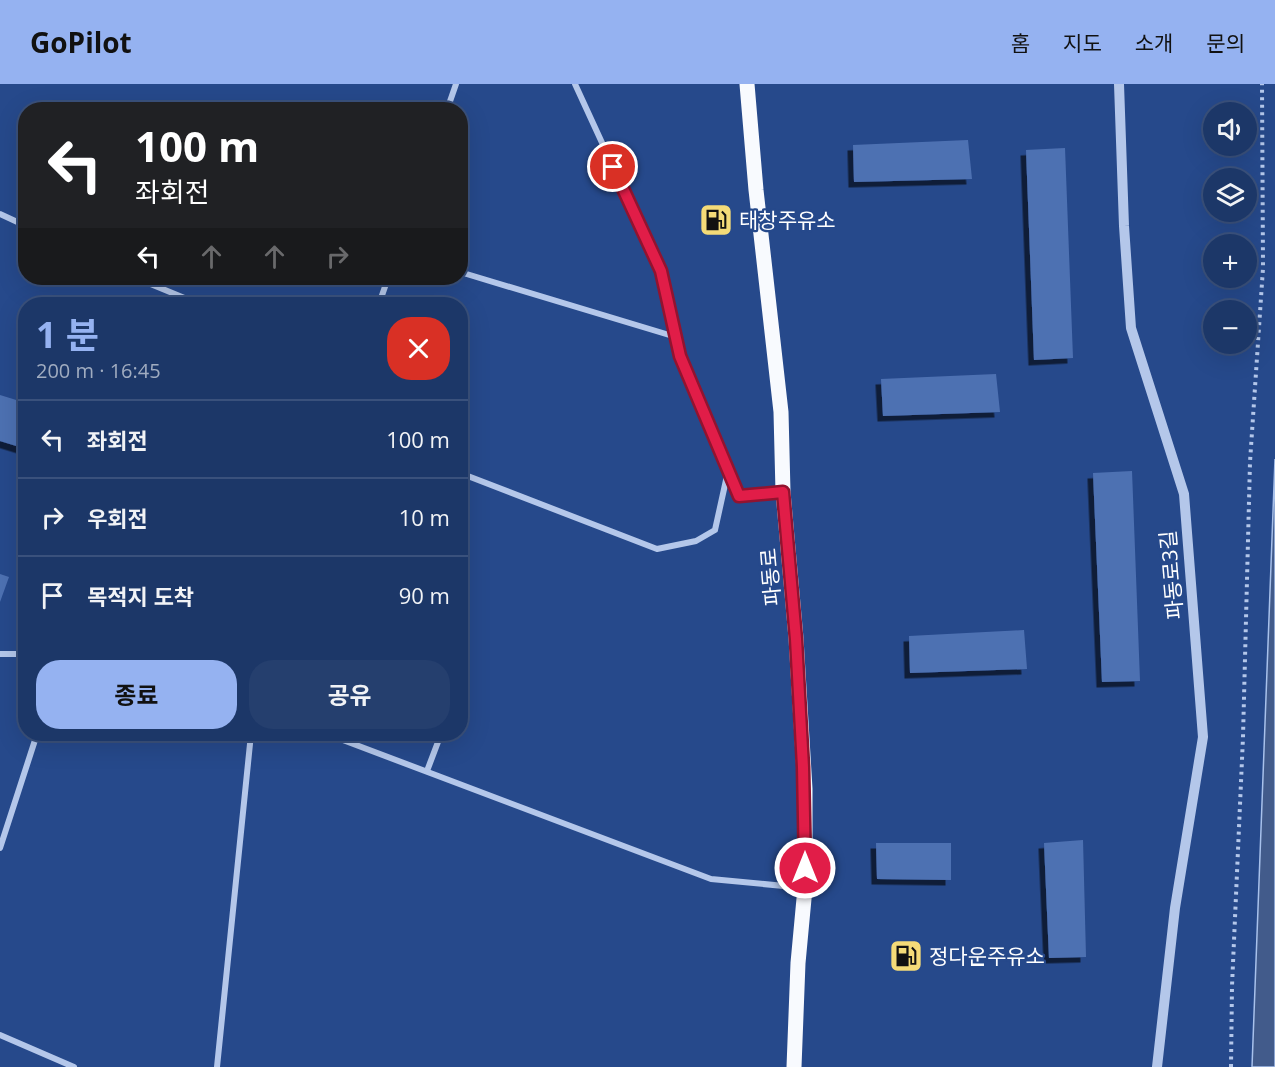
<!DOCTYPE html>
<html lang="ko">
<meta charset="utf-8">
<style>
:root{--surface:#1c3768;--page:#253f6e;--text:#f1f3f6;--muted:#a0acc0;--line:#3a517c;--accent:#95b2f1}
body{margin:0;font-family:"Open Sans","Noto Sans KR",sans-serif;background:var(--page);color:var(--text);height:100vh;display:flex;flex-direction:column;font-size:22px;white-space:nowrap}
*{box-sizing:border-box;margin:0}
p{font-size:20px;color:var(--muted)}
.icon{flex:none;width:33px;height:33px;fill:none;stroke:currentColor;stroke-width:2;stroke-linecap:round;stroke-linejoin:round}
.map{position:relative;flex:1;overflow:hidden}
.drawer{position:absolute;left:18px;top:213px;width:450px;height:444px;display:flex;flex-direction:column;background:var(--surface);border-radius:24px;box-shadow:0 6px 24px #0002,0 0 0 2px var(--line)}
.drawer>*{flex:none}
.top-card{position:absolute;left:18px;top:18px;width:450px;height:183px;border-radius:24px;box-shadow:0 6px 24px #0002,0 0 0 2px var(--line);background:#202124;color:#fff;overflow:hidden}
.tools{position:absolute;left:1203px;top:18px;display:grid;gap:12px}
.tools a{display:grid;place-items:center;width:54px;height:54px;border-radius:50%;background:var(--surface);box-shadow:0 6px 24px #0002,0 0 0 2px var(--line);font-size:30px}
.pin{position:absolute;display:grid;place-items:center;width:51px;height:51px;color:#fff;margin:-26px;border:3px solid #fff;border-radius:50%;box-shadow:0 2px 6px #0007}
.me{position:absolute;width:66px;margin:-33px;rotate:0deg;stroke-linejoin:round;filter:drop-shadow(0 0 4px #0008)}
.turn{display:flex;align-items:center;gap:21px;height:126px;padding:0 18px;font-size:27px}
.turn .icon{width:78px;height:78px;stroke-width:2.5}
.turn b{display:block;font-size:42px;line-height:51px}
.lanes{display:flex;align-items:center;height:57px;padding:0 18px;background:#0003;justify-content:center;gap:30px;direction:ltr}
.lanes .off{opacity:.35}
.round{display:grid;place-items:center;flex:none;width:63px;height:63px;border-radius:24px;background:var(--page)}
.headline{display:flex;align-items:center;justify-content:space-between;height:102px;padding:0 18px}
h1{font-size:36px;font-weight:700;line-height:45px;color:var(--accent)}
.button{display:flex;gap:12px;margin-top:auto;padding:12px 18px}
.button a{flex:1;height:69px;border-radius:24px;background:var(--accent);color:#111;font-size:24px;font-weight:700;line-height:69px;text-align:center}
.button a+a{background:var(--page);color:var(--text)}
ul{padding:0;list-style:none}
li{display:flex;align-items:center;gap:18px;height:78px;padding:0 18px;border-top:2px solid var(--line)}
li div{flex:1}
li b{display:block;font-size:22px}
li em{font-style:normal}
header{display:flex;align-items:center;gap:36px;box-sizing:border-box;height:84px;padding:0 30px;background:var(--accent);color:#111}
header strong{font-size:28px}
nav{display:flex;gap:33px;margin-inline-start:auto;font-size:21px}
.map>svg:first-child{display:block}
.water{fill:#425b8b;stroke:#a8c1eb;stroke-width:1.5}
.building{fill:#4e71b2;filter:url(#shadow)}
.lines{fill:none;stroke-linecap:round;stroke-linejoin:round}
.path{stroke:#b4c7ea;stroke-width:4;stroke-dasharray:3 4.5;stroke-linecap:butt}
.minor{stroke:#b4c7ea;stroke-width:6}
.tertiary{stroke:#b4c7ea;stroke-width:10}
.primary{stroke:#f8fafe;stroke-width:15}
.route-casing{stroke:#92132f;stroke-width:15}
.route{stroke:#e11d48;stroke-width:10}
.labels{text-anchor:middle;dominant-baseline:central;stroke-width:4.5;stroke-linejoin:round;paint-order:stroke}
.poi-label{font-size:21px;fill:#fff;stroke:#26498b;text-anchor:start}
.street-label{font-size:21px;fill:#fff;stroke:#26498b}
</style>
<header>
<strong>GoPilot</strong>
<nav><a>홈</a><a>지도</a><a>소개</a><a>문의</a></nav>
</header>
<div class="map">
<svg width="1275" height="983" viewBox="0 0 1275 983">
<defs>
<filter id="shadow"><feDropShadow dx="-5.5" dy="5.5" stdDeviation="0" flood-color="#0009"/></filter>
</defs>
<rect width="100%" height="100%" fill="#26498b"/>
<path class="water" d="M1275,375V983H1252Z"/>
<path class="building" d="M968,56L972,95L854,98L853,61Z
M1065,64L1073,274L1034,276L1026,66Z
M996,290L1000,328L883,332L881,295Z
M0,311L26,319V365L0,357Z
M1132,387L1140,597L1102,598L1093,389Z
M0,490L9,493L0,518Z
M1024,546L1027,585L910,589L909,552Z
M1083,756L1086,873L1049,874L1044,759Z
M876,759H951V796L877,795Z"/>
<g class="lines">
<path class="path" d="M1231,983L1232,902L1243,653L1250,378L1263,184L1262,0"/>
<path class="minor" d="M575,0L661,187L680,272L739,413L782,408
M447,26L456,0
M0,130L26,142
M460,188L676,253
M136,194L199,220
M379,220L388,194
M460,389L657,465L696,457L715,446L728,387
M0,570H26
M327,650L711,795L805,804
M427,687L441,650
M0,764L37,650
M0,951L74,983
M217,983L251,650"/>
<path class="tertiary" d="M1119,0L1124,142L1131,244L1184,410L1203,653L1175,824L1157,983"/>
<path class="primary" d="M747,0L756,106L781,328L783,408L796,554L805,705V804L798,879L794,983"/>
</g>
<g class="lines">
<g class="route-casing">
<path id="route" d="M613,83L661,187L680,272L739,412L783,408L796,555L803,683L805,784"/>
</g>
<use href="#route" class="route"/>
</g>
<defs>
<g id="fuel-square" transform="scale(1.725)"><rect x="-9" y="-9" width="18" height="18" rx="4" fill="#f4db78" stroke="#26498b"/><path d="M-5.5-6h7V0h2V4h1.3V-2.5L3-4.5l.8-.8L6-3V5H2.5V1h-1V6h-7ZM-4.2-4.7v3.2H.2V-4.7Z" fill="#111"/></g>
</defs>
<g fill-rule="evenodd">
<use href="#fuel-square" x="716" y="136"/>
<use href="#fuel-square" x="906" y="872"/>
</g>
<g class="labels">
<g class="poi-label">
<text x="739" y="136">태창주유소</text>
<text x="929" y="872">정다운주유소</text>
</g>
<g class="street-label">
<text transform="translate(1171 491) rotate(-95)">파동로3길</text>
<text transform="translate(770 493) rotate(-95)">파동로</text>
</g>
</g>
</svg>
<div class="tools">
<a><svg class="icon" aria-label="sound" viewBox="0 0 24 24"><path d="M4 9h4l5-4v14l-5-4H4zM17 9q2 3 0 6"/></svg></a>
<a><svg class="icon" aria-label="layers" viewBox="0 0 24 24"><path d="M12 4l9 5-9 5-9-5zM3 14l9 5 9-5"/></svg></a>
<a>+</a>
<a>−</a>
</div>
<div class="pin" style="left:613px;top:83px;background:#d93025"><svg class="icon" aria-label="arrive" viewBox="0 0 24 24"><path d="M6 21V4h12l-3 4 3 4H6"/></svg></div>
<svg class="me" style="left:805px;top:784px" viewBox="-20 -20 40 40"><circle r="17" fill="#e11d48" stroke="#fff" stroke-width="3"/><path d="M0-11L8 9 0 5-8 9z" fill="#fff"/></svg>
<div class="top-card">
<div class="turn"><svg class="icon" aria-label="left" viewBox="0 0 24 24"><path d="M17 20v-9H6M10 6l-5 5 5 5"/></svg><div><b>100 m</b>좌회전</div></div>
<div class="lanes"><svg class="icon" aria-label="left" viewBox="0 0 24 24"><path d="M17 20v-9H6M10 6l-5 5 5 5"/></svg><svg class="icon off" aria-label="ahead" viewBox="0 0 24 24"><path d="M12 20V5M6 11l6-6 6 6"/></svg><svg class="icon off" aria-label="ahead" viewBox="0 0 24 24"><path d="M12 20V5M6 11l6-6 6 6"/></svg><svg class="icon off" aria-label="right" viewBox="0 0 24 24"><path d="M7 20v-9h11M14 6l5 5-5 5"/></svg></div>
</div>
<section class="drawer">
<div class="headline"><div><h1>1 분</h1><p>200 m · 16:45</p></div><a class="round" style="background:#d93025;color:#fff"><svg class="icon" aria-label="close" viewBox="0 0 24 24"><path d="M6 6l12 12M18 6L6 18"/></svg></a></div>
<ul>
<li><svg class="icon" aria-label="left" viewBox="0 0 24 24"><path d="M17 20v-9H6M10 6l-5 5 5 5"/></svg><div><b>좌회전</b></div><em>100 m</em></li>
<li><svg class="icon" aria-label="right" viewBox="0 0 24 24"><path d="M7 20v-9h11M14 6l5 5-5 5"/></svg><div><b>우회전</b></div><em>10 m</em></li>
<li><svg class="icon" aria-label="arrive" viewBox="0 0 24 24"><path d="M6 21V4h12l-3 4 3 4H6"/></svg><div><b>목적지 도착</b></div><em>90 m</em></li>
</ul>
<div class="button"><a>종료</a><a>공유</a></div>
</section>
</div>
